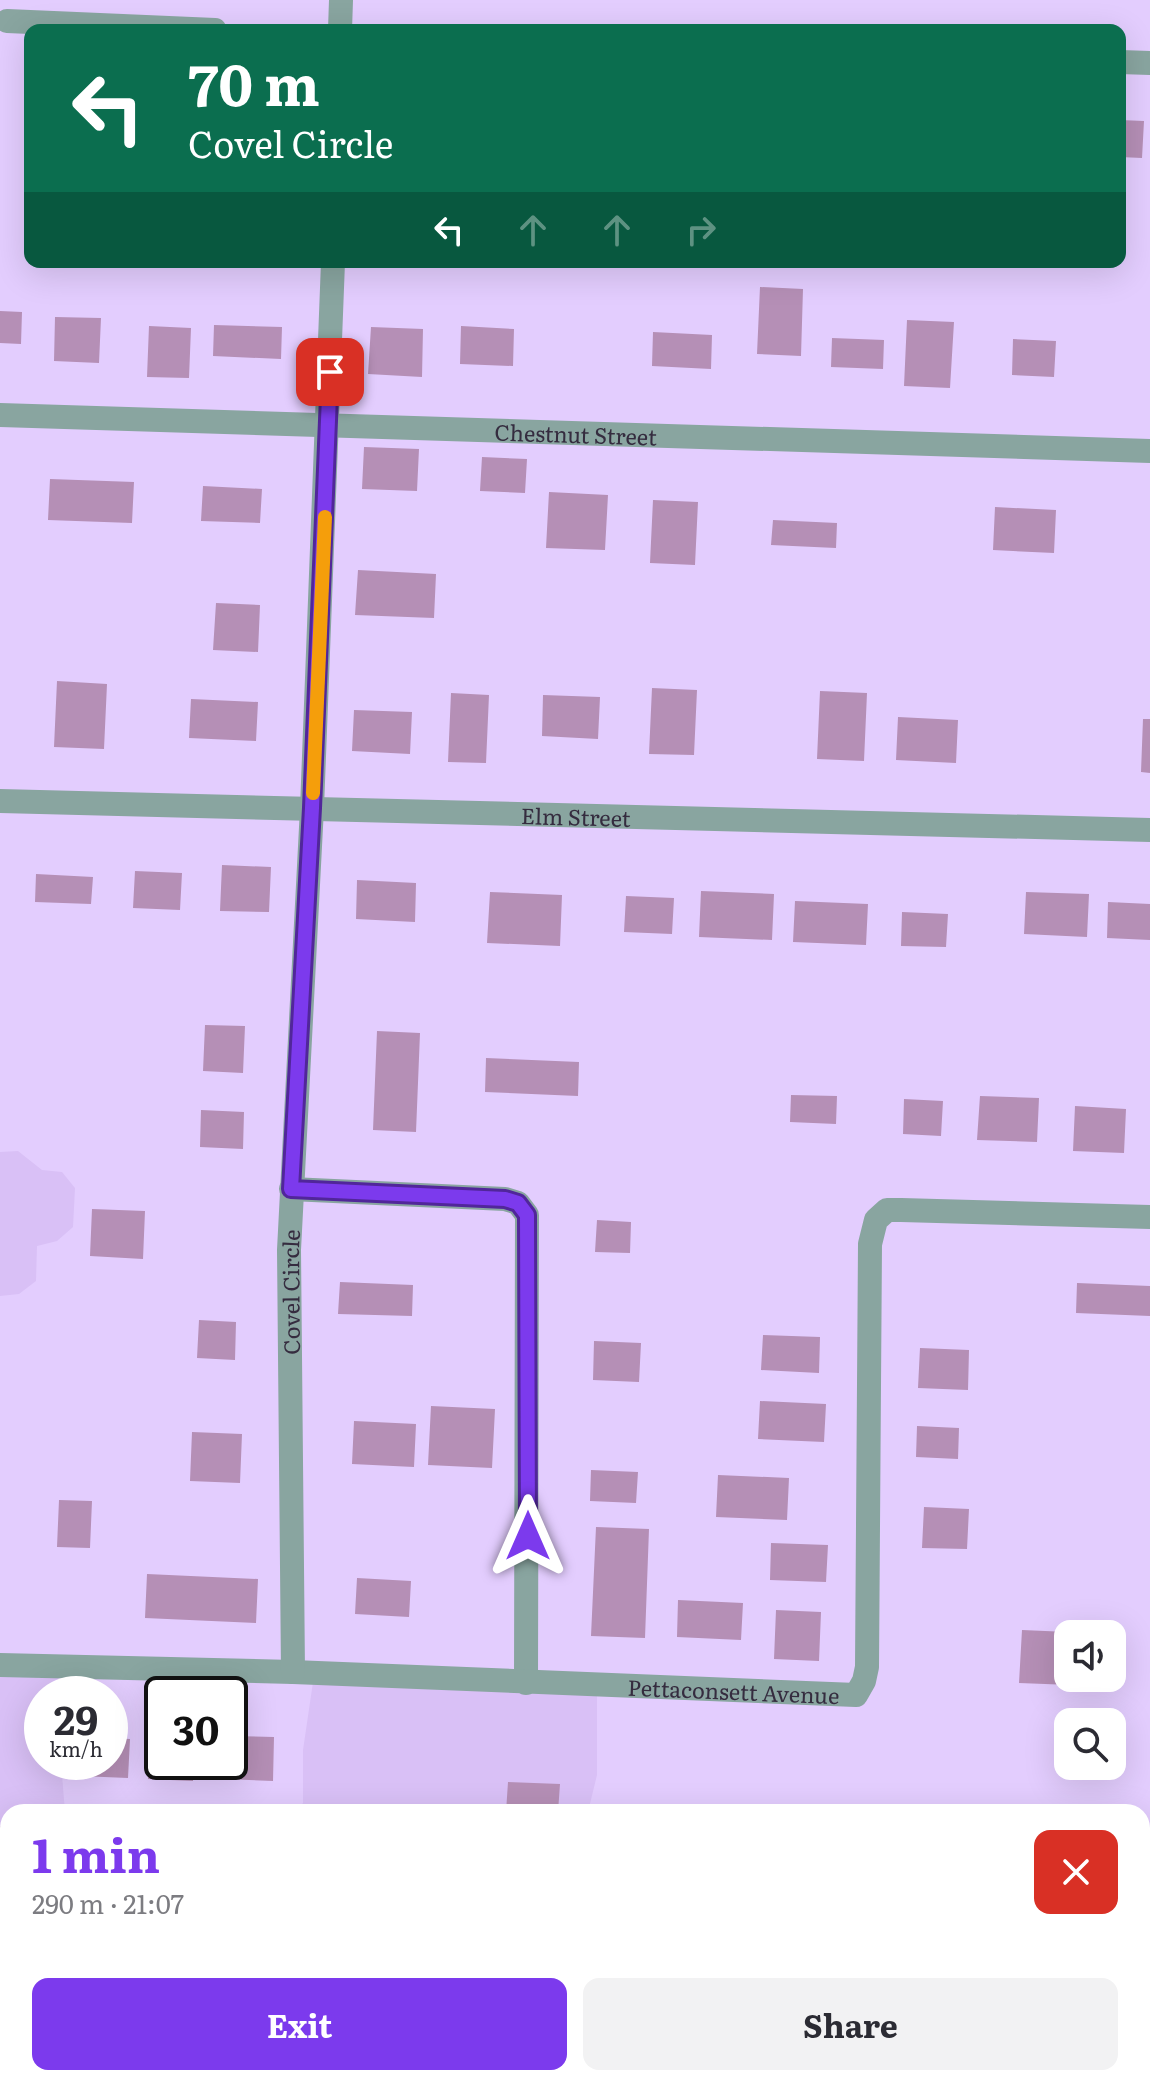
<!DOCTYPE html>
<meta charset="utf-8">
<style>
:root{--surface:#fff;--page:#f2f2f3;--text:#2b2b33;--muted:#7c7c81;--accent:#7c3aed}
body{margin:0;font-family:Literata,serif;background:var(--page);color:var(--text);height:100vh;display:flex;flex-direction:column;font-size:30px;white-space:nowrap}
*{box-sizing:border-box;margin:0}
p{font-size:26px;color:var(--muted)}
.icon{flex:none;width:44px;height:44px;fill:none;stroke:currentColor;stroke-width:2;stroke-linecap:round;stroke-linejoin:round}
.map{position:relative;flex:1;overflow:hidden}
.sheet{position:absolute;left:0px;top:1804px;width:1150px;height:282px;display:flex;flex-direction:column;background:var(--surface);border-radius:24px 24px 0 0;box-shadow:0 8px 32px #0002}
.sheet>*{flex:none}
.top-card{position:absolute;left:24px;top:24px;width:1102px;height:244px;border-radius:16px;box-shadow:0 8px 32px #0002;background:#0b6e4f;color:#fff;overflow:hidden}
.controls{position:absolute;left:1054px;top:1620px;display:grid;gap:16px}
.controls a{display:grid;place-items:center;width:72px;height:72px;border-radius:16px;background:var(--surface);box-shadow:0 8px 32px #0002;font-size:40px}
.speed{position:absolute;left:24px;top:1676px;display:flex;gap:16px;font-size:40px;font-weight:700;text-align:center}
.speed>*{display:grid;place-content:center;width:104px;height:104px;border-radius:50%;background:var(--surface);box-shadow:0 8px 32px #0002;line-height:1}
.speed small{font-size:20px;font-weight:400}
.speed .limit{border:4px solid #111;border-radius:12px;background:#fff;color:#111}
.pin{position:absolute;display:grid;place-items:center;width:68px;height:68px;color:#fff;margin:-34px;border-radius:16px;box-shadow:0 4px 12px #0006}
.me{position:absolute;width:88px;margin:-44px;rotate:0deg;stroke-linejoin:round;filter:drop-shadow(0 0 6px #0008)}
.turn{display:flex;align-items:center;gap:28px;height:168px;padding:0 32px;font-size:36px}
.turn .icon{width:104px;height:104px;stroke-width:2.5}
.turn b{display:block;font-size:56px;line-height:68px}
.lanes{display:flex;align-items:center;height:76px;padding:0 32px;background:#0003;justify-content:center;gap:40px;direction:ltr}
.lanes .off{opacity:.35}
.round{display:grid;place-items:center;flex:none;width:84px;height:84px;border-radius:16px;background:var(--page)}
.overview{display:flex;align-items:center;justify-content:space-between;height:136px;padding:0 32px}
h1{font-size:48px;font-weight:700;line-height:60px;color:var(--accent)}
.action{display:flex;gap:16px;margin-top:auto;padding:16px 32px}
.action a{flex:1;height:92px;border-radius:16px;background:var(--accent);color:#fff;font-size:32px;font-weight:700;line-height:92px;text-align:center}
.action a+a{background:var(--page);color:var(--text)}
.map>svg:first-child{display:block}
.built{fill:#d9c0f6}
.forest{fill:#ed9320}
.building{fill:#b58fb6}
.lines{fill:none;stroke-linecap:round;stroke-linejoin:round}
.minor{stroke:#89a5a0;stroke-width:24}
.route-casing{stroke:#51269a;stroke-width:20}
.route{stroke:#7c3aed;stroke-width:14}
.slow{stroke:#f59e0b;stroke-width:14}
.labels{text-anchor:middle;dominant-baseline:central;stroke-width:8;stroke-linejoin:round;paint-order:stroke}
.street-label{font-size:22px;fill:#352c3f;stroke:#e3cdfe}
</style>
<div class="map">
<svg width="1150" height="2085" viewBox="0 0 1150 2085">
<rect width="100%" height="100%" fill="#e3cdfe"/>
<path class="built" d="M18,1151L42,1170L62,1172L75,1188L73,1227L57,1241L37,1246L36,1281L19,1294L0,1296V1152Z
M0,1668L70,1670L71,1685L69,1694H42V1762H61L65,1812H8V1937L0,1939Z
M313,1682L597,1689V1775L588,1812H296L303,1803V1750Z"/>
<path class="forest" d="M8,1937V2078H310L301,2085H3L0,2083V1939Z"/>
<path class="building" d="M1120,120L1144,121L1142,158L1120,157Z
M760,287L803,289L801,356L757,354Z
M0,311L22,312L21,344L0,343Z
M55,317L101,318L99,363L54,361Z
M907,320L954,322L950,388L904,386Z
M214,325L282,327L281,359L213,356Z
M149,326L191,328L189,378L147,377Z
M461,326L514,329L513,366L460,364Z
M371,327L423,329L422,377L368,374Z
M653,332L712,335L711,369L652,366Z
M832,338L884,340L883,369L831,367Z
M1013,339L1056,341L1054,377L1012,375Z
M364,447L419,449L417,491L362,489Z
M482,457L527,459L525,493L480,491Z
M50,479L134,482L132,523L48,520Z
M203,486L262,489L260,523L201,521Z
M549,492L608,495L605,550L546,548Z
M653,500L698,502L695,565L650,563Z
M995,507L1056,510L1054,553L993,550Z
M773,520L837,523L836,548L771,545Z
M358,570L436,574L434,618L355,615Z
M216,603L260,605L258,652L213,650Z
M57,681L107,684L104,749L54,747Z
M652,688L697,690L694,755L649,754Z
M820,691L867,693L864,761L817,759Z
M451,693L489,695L486,763L448,762Z
M543,695L600,697L598,739L542,736Z
M191,699L258,702L256,741L189,738Z
M354,710L412,712L410,754L352,751Z
M898,717L958,720L956,763L896,760Z
M1143,719H1150V773L1141,772Z
M222,865L271,867L269,912L220,911Z
M135,871L182,873L180,910L133,908Z
M36,874L93,877L91,904L35,902Z
M357,880L416,883L415,922L356,919Z
M701,891L774,894L772,940L699,937Z
M490,892L562,895L560,946L487,943Z
M1026,892L1089,894L1087,937L1024,934Z
M626,896L674,898L672,934L624,932Z
M795,901L868,904L866,945L793,942Z
M1108,902L1150,904V940L1107,938Z
M902,912L948,914L946,947L901,946Z
M205,1025L245,1026L243,1073L203,1071Z
M377,1031L420,1033L416,1132L373,1130Z
M486,1058L579,1062L578,1096L485,1092Z
M791,1095L837,1096L836,1124L790,1122Z
M980,1096L1039,1098L1037,1142L977,1140Z
M904,1099L943,1101L941,1136L903,1134Z
M1075,1106L1126,1109L1124,1153L1073,1151Z
M201,1110L244,1112L243,1149L200,1147Z
M92,1209L145,1211L143,1259L90,1256Z
M597,1220L631,1222L630,1253L595,1252Z
M340,1282L413,1285L412,1316L338,1314Z
M1077,1283L1150,1286V1316L1076,1313Z
M199,1320L236,1322L235,1360L197,1358Z
M763,1335L820,1337L819,1373L761,1370Z
M594,1341L641,1343L639,1382L593,1380Z
M920,1348L969,1350L968,1390L918,1388Z
M760,1401L826,1404L824,1442L758,1439Z
M431,1406L495,1409L492,1468L428,1465Z
M354,1421L416,1424L414,1467L352,1464Z
M917,1426L959,1428L958,1459L916,1457Z
M192,1432L242,1434L240,1483L190,1481Z
M591,1470L638,1472L636,1503L590,1501Z
M718,1475L789,1478L787,1520L716,1517Z
M59,1500L92,1501L90,1548L57,1547Z
M924,1507L969,1509L967,1549L922,1548Z
M596,1527L649,1529L645,1638L591,1636Z
M771,1543L828,1545L826,1582L770,1580Z
M147,1574L258,1579L256,1623L145,1618Z
M357,1578L411,1581L409,1617L355,1614Z
M678,1600L743,1603L741,1640L677,1637Z
M776,1610L821,1612L819,1661L774,1659Z
M1022,1630L1068,1632V1678H1071V1685L1019,1683Z
M230,1736L274,1737L273,1781L222,1779L223,1762H230Z
M110,1738L130,1739L128,1778L80,1776V1762H110Z
M150,1741H162V1762H194L193,1781L148,1779Z
M508,1782L560,1784L558,1812H506Z
M0,1826L8,1827V1913L0,1911Z
M366,2078H405L408,2085H353Z
M471,2078H526V2079L501,2085H472Z
M653,2078H669L686,2085H651Z"/>
<g class="lines">
<g class="minor">
<path d="M7,21L215,30"/>
<path d="M340,30L341,0"/>
<path d="M1120,62L1150,63"/>
<path id="s1" d="M0,415L1150,451"/>
<path id="s2" d="M0,801L1150,830"/>
<path d="M291,1189L505,1199L518,1203L527,1215L526,1683"/>
<path id="s3" d="M0,1665L293,1672L856,1695L864,1681L867,1667L870,1244L876,1220L887,1210H901L1150,1217"/>
<path id="s4" d="M293,1672L289,1250L312,808L333,262"/>
</g>
</g>
<g class="lines">
<g class="route-casing">
<path id="route" d="M330,372L312,808L291,1189L505,1199L518,1203L527,1215L528,1536"/>
</g>
<use href="#route" class="route"/>
<path class="slow" d="M313,793L325,517"/>
</g>
<g class="labels">
<g class="street-label">
<text stroke="none"><textPath href="#s1" startOffset="576">Chestnut Street</textPath></text>
<text stroke="none"><textPath href="#s2" startOffset="576">Elm Street</textPath></text>
<text stroke="none"><textPath href="#s4" startOffset="380">Covel Circle</textPath></text>
<text stroke="none"><textPath href="#s3" startOffset="734">Pettaconsett Avenue</textPath></text>
</g>
</g>
</svg>
<div class="controls">
<a><svg class="icon" aria-label="sound" viewBox="0 0 24 24"><path d="M4 9h4l5-4v14l-5-4H4zM17 9q2 3 0 6"/></svg></a>
<a><svg class="icon" aria-label="search" viewBox="0 0 24 24"><circle cx="10" cy="10" r="6"/><path d="M15 15l6 6"/></svg></a>
</div>
<div class="speed"><div>29<small>km/h</small></div><div class="limit">30</div></div>
<div class="pin" style="left:330px;top:372px;background:#d93025"><svg class="icon" aria-label="arrive" viewBox="0 0 24 24"><path d="M6 21V4h12l-3 4 3 4H6"/></svg></div>
<svg class="me" style="left:528px;top:1536px" viewBox="-20 -20 40 40"><path d="M0-17L14 15 0 8-14 15z" fill="#7c3aed" stroke="#fff" stroke-width="4"/></svg>
<div class="top-card">
<div class="turn"><svg class="icon" aria-label="left" viewBox="0 0 24 24"><path d="M17 20v-9H6M10 6l-5 5 5 5"/></svg><div><b>70 m</b>Covel Circle</div></div>
<div class="lanes"><svg class="icon" aria-label="left" viewBox="0 0 24 24"><path d="M17 20v-9H6M10 6l-5 5 5 5"/></svg><svg class="icon off" aria-label="ahead" viewBox="0 0 24 24"><path d="M12 20V5M6 11l6-6 6 6"/></svg><svg class="icon off" aria-label="ahead" viewBox="0 0 24 24"><path d="M12 20V5M6 11l6-6 6 6"/></svg><svg class="icon off" aria-label="right" viewBox="0 0 24 24"><path d="M7 20v-9h11M14 6l5 5-5 5"/></svg></div>
</div>
<section class="sheet">
<div class="overview"><div><h1>1 min</h1><p>290 m · 21:07</p></div><a class="round" style="background:#d93025;color:#fff"><svg class="icon" aria-label="close" viewBox="0 0 24 24"><path d="M6 6l12 12M18 6L6 18"/></svg></a></div>
<div class="action"><a>Exit</a><a>Share</a></div>
</section>
</div>
